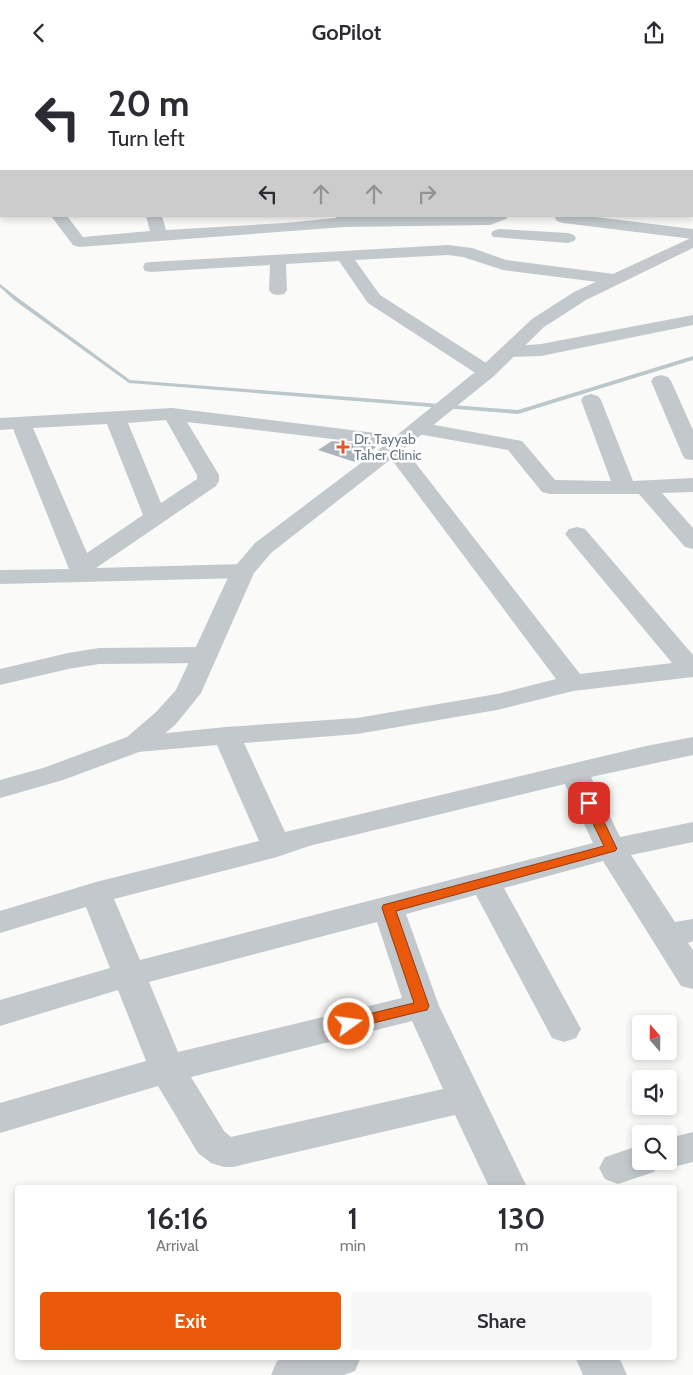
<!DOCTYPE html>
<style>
:root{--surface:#fff;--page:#f7f7f7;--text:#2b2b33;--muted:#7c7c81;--accent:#ea580c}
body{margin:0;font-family:Cabin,sans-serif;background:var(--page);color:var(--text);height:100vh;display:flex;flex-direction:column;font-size:19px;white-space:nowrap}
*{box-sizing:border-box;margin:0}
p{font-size:16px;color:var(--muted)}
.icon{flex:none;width:28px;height:28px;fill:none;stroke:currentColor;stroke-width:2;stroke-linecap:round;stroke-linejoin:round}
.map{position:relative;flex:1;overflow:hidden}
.panel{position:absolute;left:15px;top:1120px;width:662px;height:175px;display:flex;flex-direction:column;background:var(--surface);border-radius:5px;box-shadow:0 2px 8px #0003}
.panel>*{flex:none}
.banner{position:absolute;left:0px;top:0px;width:694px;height:152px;box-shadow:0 2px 8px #0003;background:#fff;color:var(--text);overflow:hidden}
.needle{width:32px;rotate:340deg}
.tools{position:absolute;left:632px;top:950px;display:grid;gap:10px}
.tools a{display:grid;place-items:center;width:45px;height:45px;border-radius:5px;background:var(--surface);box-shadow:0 2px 8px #0003;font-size:25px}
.pin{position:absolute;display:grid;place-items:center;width:42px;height:42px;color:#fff;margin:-21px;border-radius:10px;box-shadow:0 2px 8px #0006}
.me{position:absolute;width:55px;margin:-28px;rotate:76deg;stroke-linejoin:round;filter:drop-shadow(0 0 4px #0008)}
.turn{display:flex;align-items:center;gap:18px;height:105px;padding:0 25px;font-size:22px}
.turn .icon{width:65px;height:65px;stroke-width:2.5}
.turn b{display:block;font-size:35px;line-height:42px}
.lanes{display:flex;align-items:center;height:48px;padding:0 25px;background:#0003;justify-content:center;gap:25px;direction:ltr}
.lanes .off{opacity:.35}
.eta{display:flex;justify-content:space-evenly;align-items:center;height:85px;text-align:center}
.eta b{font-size:30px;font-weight:600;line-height:35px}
.action{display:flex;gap:10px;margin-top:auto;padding:10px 25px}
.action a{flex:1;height:58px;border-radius:5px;background:var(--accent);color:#fff;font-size:20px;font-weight:600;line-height:58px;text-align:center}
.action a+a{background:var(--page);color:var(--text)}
header{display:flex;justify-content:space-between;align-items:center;height:65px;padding:0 25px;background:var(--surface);font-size:22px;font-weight:600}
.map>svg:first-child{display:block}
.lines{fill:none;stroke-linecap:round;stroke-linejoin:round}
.stream{fill:#bbc7cb;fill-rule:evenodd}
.building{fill:#aab3b9}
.service{fill:#c3c8cc;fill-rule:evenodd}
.minor{fill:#c3c8cc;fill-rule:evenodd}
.tertiary{fill:#c3c8cc;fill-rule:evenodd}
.rail{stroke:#a2aab0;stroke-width:2;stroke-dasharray:4 2;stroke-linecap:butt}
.route{fill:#ea580c;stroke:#983908}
.poi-dot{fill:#e4572e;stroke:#fff;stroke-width:2}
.labels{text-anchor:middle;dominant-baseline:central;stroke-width:5;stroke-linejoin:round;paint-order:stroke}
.far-poi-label{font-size:14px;fill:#657683;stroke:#fff;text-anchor:start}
</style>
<header><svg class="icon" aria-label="back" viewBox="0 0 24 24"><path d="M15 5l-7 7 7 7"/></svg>GoPilot<svg class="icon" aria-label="share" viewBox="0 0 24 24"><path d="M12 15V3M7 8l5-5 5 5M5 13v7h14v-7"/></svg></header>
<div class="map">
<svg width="693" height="1310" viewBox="0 0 693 1310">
<rect width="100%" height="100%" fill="#fafaf8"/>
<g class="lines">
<path class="stream" d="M0,219L18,233L130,315L518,345L693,291V295L518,349L129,318L14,235L0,222Z"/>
</g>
<path class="building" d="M332,376L370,380L376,382L355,397L318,385Z"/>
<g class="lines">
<path class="service" d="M692,32H693V36H692Z"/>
<path class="minor" d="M34,0H46V1H34Z
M183,0H195L196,1H184Z
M231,0H243L244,1H232Z
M582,0H594V1H582Z
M0,5H1V13H0Z
M692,104H693V112H692Z
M51,151H67L83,172L150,166L146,151H162L166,165L285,158L336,153V151H508L506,154L490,160L345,162L79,182L73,180Z
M556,151H587L693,164V174L563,158L557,156L555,153Z
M499,164L568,168L574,170L576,173L574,176L568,178L493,172L491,169L493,166Z
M448,180L472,183L506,195L614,209L620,210L623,214L620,218L614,219L503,205L463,192L448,190L355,195L380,230L494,303L497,307L494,311L487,313L480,311L368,238L339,196L286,199L287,225L284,229L278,230L272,229L269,225L270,200L151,207L145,206L143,202L145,198L151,197Z
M693,250V260L541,291L509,292L502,290L500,286L502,282L541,279Z
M661,310L668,312L671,316L693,365V395L685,394L682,389L651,316L654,312Z
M591,329L598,331L601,335L633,416L693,413V427L662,428L693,463V484L685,482L639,429H550L542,427L508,385L418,369L411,367L408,363L411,359L418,357L522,376L555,415L611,416L581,335L584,331Z
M172,343L408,372L411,376L408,380L403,382L580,609L672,598L569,474L565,469L569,464L577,462L585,464L693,590V612L573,626L497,645L357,669L244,678L285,767L646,681L693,672V690L591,712L620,772L693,757V777L631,790L675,857L693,854V876L688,878L693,885V924L681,921L603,796L504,823L581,964L576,973L564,977L552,973L476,830L406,849L439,941L527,1122H489L455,1050L233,1102H224L211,1098L198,1088L158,1021L0,1068V1038L146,996L118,925L0,961V935L110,903L86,842L0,868V846L96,817L259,776L217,680L137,687L127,684L123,678L127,672L226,662L357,653L497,629L556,614L386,387L382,383L384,380L187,357L219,410V416L216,421L96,503L243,499L251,501L255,506L251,511L243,513L0,519V505L69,504L13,364L0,365V353ZM166,355L197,410V414L161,438L128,358ZM107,359L143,450L87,488L33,363ZM565,719L593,778L140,895L114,834L277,792L309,781ZM377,857L402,933L178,987L149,917ZM412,956L443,1024L231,1072L224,1066L191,1012Z
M205,582L214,584L218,590L214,596L205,598L99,599L68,604L0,620V604L68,588L99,583Z
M693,1067V1097L669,1103L658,1100L654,1107L618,1119L605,1114L599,1103L605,1092L641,1080V1096H669V1073Z
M285,1292H361L355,1306L344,1310H271L277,1296Z
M575,1292H619L627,1310H583Z"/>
<path class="tertiary" d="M693,172V183L586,235L544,262L494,311L400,387L271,488L254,508L201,628L176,659L147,684L63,715L0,733V715L43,703L127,672L156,647L176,625L231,506L255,478L386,379L480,303L532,254L574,227Z"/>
<path class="rail" d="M386,1L397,0
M407,1L418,0"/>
</g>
<path class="route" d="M589,734L595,738L617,784L615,786L396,846L429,941L427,945L422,946L349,964L344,963L342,959L344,955L414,938L382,843L383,840L604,781L583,738Z"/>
<path class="poi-dot" d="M340.5 374.5h5v5h5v5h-5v5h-5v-5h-5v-5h5z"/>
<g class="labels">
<g class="far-poi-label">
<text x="354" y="374">Dr. Tayyab<tspan x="354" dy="16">Taher Clinic</tspan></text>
</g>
</g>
</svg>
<div class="tools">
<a><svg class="needle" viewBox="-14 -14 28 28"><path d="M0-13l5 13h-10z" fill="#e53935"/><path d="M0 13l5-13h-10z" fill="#7c7c81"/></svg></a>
<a><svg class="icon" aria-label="sound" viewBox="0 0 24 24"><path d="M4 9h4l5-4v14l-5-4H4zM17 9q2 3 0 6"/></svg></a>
<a><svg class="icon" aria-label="search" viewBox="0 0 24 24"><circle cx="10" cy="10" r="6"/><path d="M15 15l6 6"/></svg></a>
</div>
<div class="pin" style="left:589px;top:738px;background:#d93025"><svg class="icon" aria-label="arrive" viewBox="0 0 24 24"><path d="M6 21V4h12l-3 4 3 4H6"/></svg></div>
<svg class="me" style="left:349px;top:959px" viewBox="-20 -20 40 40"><circle r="17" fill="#ea580c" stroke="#fff" stroke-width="3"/><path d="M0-11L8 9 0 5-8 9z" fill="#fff"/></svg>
<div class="banner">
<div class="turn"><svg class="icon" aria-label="left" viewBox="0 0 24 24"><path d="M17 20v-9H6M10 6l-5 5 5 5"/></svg><div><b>20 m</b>Turn left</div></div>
<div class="lanes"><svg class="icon" aria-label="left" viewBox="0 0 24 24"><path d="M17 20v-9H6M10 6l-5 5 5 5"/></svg><svg class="icon off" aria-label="ahead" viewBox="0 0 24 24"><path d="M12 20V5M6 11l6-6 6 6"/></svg><svg class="icon off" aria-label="ahead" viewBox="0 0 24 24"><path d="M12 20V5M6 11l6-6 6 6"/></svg><svg class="icon off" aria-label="right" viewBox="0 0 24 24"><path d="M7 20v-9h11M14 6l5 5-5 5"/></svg></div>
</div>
<section class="panel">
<div class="eta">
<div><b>16:16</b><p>Arrival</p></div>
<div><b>1</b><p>min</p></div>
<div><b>130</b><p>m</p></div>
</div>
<div class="action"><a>Exit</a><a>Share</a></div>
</section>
</div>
